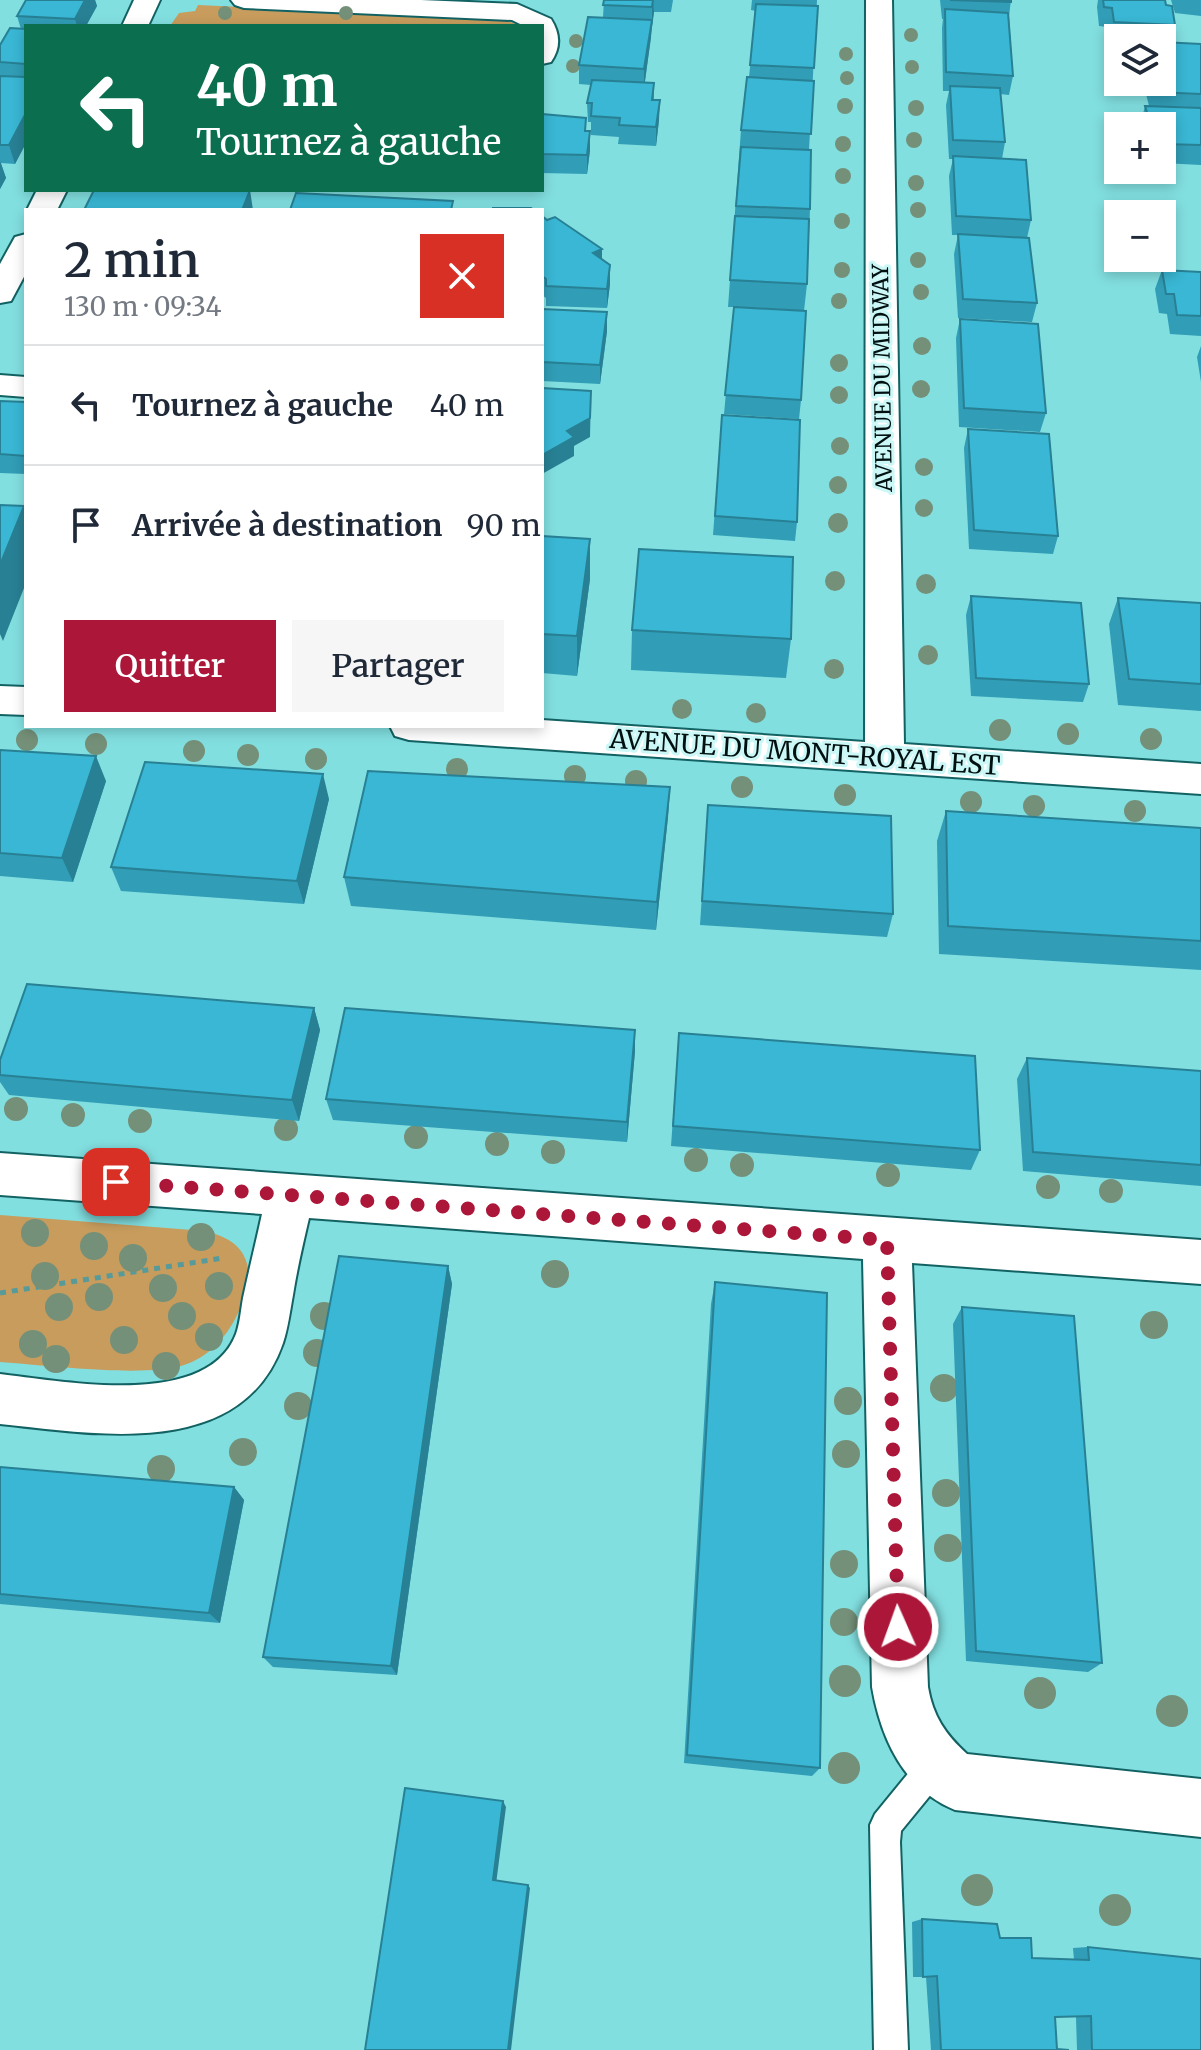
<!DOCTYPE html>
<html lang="fr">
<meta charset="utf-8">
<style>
:root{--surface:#fff;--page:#f6f6f7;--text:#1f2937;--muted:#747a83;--line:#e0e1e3;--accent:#ab1639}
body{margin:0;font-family:Merriweather,serif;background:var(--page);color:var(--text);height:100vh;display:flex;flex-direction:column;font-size:30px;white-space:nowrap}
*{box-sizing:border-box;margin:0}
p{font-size:26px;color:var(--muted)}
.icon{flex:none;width:44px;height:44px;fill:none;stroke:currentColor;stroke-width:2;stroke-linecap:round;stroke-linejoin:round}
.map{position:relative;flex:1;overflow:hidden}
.details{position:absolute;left:24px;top:208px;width:520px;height:520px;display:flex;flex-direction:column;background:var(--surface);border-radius:0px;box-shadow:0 4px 12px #0003}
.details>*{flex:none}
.hud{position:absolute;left:24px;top:24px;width:520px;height:168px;border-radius:0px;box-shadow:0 4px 12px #0003;background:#0b6e4f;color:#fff;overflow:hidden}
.fabs{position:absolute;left:1104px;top:24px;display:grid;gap:16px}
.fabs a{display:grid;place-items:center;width:72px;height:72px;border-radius:0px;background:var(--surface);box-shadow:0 4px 12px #0003;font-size:40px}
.pin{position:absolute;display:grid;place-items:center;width:68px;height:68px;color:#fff;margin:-34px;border-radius:16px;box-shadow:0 4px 12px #0006}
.me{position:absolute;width:88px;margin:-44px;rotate:358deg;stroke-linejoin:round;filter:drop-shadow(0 0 6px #0008)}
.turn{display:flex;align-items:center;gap:28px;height:168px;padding:0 40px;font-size:36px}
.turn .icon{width:104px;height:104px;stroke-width:2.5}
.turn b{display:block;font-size:56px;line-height:68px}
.round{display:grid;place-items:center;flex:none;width:84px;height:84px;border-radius:0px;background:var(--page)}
.head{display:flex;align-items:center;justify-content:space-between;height:136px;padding:0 40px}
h1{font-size:48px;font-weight:600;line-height:60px}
.cta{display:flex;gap:16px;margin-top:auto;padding:16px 40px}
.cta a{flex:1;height:92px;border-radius:0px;background:var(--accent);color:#fff;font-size:32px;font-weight:600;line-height:92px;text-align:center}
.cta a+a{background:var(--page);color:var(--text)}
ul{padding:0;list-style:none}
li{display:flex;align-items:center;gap:24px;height:120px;padding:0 40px;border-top:2px solid var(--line)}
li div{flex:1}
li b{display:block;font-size:30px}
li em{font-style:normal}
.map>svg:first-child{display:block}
.green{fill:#c79c5d}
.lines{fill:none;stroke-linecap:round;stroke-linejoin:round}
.lane-casing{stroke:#136263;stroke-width:4}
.street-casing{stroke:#136263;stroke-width:4}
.path{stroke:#579a9a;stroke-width:5;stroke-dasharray:6 6;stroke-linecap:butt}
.lane{fill:#fff;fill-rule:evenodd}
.street{fill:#fff;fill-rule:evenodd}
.tree{fill:#759079}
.wall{fill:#319db6}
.shaded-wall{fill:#288094}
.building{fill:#39b7d4;stroke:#288094;stroke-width:2}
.route{stroke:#ab1639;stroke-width:14;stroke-dasharray:0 25.2}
.labels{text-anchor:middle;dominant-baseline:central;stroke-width:6;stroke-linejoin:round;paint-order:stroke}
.far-street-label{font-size:22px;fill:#001010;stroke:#ccf7f7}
.street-label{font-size:26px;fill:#001010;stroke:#ccf7f7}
</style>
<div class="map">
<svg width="1201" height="2050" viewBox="0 0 1201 2050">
<rect width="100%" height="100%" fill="#82dfe0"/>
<path class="green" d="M198,5L501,19L522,26H170L179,13L195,11Z
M0,1215L205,1231C229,1237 247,1247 249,1275C249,1290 241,1308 234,1321C223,1341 206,1358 184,1365C144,1378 46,1365 0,1362Z"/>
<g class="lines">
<g class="lane-casing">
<path id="lane" d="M935,1749L946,1754L951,1765L946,1776L901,1831L900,1842L908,2050H874L870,1825L875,1814L924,1754Z"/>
</g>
<g class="street-casing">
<path id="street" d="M134,0H160L148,26H122Z
M231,0H421L517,4L551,19C560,33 561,48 551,62L542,64V26H524L512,20L244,8L235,5Z
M866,0H892L904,744L1201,764V794L409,740L395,736L390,726H542V720L865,742Z
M37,190H67L57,210H27Z
M26,234V273L11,301L0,303V264L15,237Z
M0,375L26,377V397L0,395Z
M0,686L26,687V715L0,714Z
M0,1153L1201,1240V1284L912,1263L928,1687C933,1716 945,1734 967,1754L1201,1779V1837L955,1810C904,1789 881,1739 872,1687L863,1259L309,1218C303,1244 297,1269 293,1295C290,1311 288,1328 283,1343C242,1461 97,1434 0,1424V1374C63,1381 207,1410 236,1334C240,1323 241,1309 243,1298C249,1270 256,1242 262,1214L0,1195Z"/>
</g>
<path class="path" d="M0,1293L223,1258"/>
<use href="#lane" class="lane"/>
<use href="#street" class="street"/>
</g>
<g class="tree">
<circle cx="225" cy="13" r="7"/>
<circle cx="346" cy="13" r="7"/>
<circle cx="911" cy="35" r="7"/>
<circle cx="576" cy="41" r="7"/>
<circle cx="846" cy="54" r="7"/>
<circle cx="573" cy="66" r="7"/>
<circle cx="912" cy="67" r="7"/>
<circle cx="847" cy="78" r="7"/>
<circle cx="845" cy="106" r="8"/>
<circle cx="916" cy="108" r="8"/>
<circle cx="914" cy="140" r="8"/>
<circle cx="843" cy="144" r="8"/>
<circle cx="843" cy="176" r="8"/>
<circle cx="916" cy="183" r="8"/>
<circle cx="918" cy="210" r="8"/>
<circle cx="842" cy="221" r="8"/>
<circle cx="918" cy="260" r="8"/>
<circle cx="842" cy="270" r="8"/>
<circle cx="921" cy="292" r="8"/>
<circle cx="839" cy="301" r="8"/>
<circle cx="922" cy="346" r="9"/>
<circle cx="839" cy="363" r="9"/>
<circle cx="921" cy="389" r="9"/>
<circle cx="839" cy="395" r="9"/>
<circle cx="840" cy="446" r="9"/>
<circle cx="924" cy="467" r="9"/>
<circle cx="838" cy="485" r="9"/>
<circle cx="924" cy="508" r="9"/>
<circle cx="838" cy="523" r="10"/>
<circle cx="835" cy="581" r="10"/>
<circle cx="926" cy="584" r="10"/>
<circle cx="928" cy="655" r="10"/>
<circle cx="834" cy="669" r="10"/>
<circle cx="682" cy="709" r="10"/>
<circle cx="756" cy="713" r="10"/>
<circle cx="1000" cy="730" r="11"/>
<circle cx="1068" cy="734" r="11"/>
<circle cx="1151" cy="739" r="11"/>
<circle cx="27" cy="740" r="11"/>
<circle cx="96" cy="744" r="11"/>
<circle cx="194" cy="751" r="11"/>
<circle cx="248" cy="755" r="11"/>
<circle cx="316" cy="759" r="11"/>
<circle cx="457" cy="769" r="11"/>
<circle cx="575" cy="776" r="11"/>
<circle cx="636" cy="781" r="11"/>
<circle cx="742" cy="787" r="11"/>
<circle cx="845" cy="795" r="11"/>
<circle cx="971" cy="802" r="11"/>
<circle cx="1034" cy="806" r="11"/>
<circle cx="1135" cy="811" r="11"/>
<circle cx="16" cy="1109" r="12"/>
<circle cx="73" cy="1115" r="12"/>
<circle cx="140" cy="1121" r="12"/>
<circle cx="286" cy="1129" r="12"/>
<circle cx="416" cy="1137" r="12"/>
<circle cx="497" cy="1144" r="12"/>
<circle cx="553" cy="1152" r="12"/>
<circle cx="696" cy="1160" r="12"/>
<circle cx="742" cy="1165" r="12"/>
<circle cx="888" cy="1175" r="12"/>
<circle cx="1048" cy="1187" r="12"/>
<circle cx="1111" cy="1191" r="12"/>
<circle cx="35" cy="1233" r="14"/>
<circle cx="201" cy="1237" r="14"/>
<circle cx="94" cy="1246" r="14"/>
<circle cx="133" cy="1258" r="14"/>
<circle cx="555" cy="1274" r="14"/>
<circle cx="45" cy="1276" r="14"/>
<circle cx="219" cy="1286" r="14"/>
<circle cx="163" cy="1288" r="14"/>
<circle cx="99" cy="1297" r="14"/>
<circle cx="59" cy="1307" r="14"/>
<circle cx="182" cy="1316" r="14"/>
<circle cx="324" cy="1316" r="14"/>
<circle cx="1154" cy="1325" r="14"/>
<circle cx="209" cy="1337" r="14"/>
<circle cx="124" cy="1340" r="14"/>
<circle cx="33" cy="1344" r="14"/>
<circle cx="317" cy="1353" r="14"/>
<circle cx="56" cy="1359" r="14"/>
<circle cx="166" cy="1366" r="14"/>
<circle cx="944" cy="1388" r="14"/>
<circle cx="848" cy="1401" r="14"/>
<circle cx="298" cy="1406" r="14"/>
<circle cx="243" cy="1452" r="14"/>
<circle cx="846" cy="1454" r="14"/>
<circle cx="161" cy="1469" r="14"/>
<circle cx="946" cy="1493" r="14"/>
<circle cx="948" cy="1548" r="14"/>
<circle cx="844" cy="1564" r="14"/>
<circle cx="844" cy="1622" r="14"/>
<circle cx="845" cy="1681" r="16"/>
<circle cx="1040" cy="1693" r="16"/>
<circle cx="1172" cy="1711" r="16"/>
<circle cx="844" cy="1768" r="16"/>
<circle cx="977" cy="1890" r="16"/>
<circle cx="1115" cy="1910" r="16"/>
</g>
<path class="wall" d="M26,0H95L97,6L86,26H26V143L15,164L1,163L6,178L0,189V45L21,29L17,16Z
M604,0H673L671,12H654L645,82L654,83V100L659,120L656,146L618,144L619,137L591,135V122H588L587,103L591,85L579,84V65L603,17Z
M752,0H817L809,150L810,209L807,284L804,311L801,400L799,419L724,414L734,307H728L741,130L749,77L756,11L751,10Z
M940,0H1011L1009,16L1013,76L1009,95L1000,94L1005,142L1002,159L1031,220L1027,238L1037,303L1032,322L958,318L954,254L958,235H952L949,176L953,159H949L946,105L949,91H943L942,28L943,19H942Z
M1098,0H1165L1166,5L1175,25L1170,43L1201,44V165L1162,163V126H1136L1138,122H1141L1145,106H1149L1143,82H1162V38H1118V41H1109L1107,27L1099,26L1097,7Z
M1171,0H1201V16L1175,13Z
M542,114L586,118V131L590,150L587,174L542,173Z
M542,216L602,259L610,284L607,308L546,306V298L542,295Z
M1162,270L1201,272V336L1170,334L1167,314L1159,313L1155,289Z
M542,309L607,331L600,384L542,381Z
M960,319L1046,413L1040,432L959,427L956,338Z
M1201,346V382L1197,357Z
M0,401L26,402V474L0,473Z
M722,415L797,522L795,541L713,535Z
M968,429L1058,536L1053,554L969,549L964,448Z
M542,536L590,539V579L577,676L542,673Z
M971,596L1089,684L1083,702L971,696L966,615Z
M1118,598L1201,603V711L1118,705L1109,624Z
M632,630L791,639L786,678L631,670Z
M0,750L106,781L73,882L0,876Z
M670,787L668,817L656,930L351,906L344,877Z
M329,799L304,904L121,891L111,867Z
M708,805L893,914L887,937L700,925Z
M946,811L1201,828V970L939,954L937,841Z
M314,1008L320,1030L299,1121L9,1095L0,1082V1060Z
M679,1033L980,1150L971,1170L671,1146Z
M635,1051L627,1142L333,1120L326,1099Z
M1027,1058L1201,1071V1186L1023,1171L1017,1079Z
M448,1266L452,1284L397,1675L273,1667L263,1657Z
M715,1282L820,1768L812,1776L684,1763L711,1304Z
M962,1307L1102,1663L1088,1672L966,1661L953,1324Z
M0,1467L234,1487L244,1500L220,1623L0,1604Z
M922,1919L1000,1938L1032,1958L1074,1960L1073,1948L1088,1947L1201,2050H1077L1076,2017H1055L1057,2049L1069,2050H931L926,1977H913L912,1922Z"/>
<path class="shaded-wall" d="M85,0H95L97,6L86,26H77L75,19Z
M653,0L654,12L652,26V7Z
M652,20L651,38L644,87V69Z
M660,100L659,120L656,146V127Z
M26,113V143L15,164L9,145Z
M590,131V150L587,174V155Z
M0,161L6,178L0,189Z
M250,190L253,210H242Z
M602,249V268L593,253Z
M610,265V284L607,308V289Z
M607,312V331L600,384V365Z
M591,391L590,437L574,446V456L542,474V455L567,431Z
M24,506L26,511V583L3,641L0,634V565Z
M590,539V579L577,676V636Z
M96,756L106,781L73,882L62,858Z
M323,774L329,799L304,904L297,881Z
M670,787L668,817L656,930L657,902Z
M314,1008L320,1030L299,1121L292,1100Z
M635,1030V1051L627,1142V1122Z
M448,1266L452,1284L397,1675L391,1666Z
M234,1487L244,1500L220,1623L209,1613Z
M503,1801L506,1807L496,1884L493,1880Z
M528,1885L530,1888L511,2050H508Z"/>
<path class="building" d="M26,0H85L75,19L17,16Z
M604,0H653L652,7L603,5Z
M950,0H1011V2Z
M1103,0H1165L1166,5L1172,6L1175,25L1114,22L1112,8L1104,7Z
M756,4L818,6L814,68L750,65Z
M945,9L1008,13L1013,76L946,72Z
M588,17L652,20L644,69L579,65Z
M10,28L26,29V64L0,62V45Z
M1162,42L1201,44V94L1155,92L1153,82H1162Z
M0,76L26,77V113L9,145H0Z
M747,77L814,81L811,134L741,130Z
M592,80L654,83L652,100H660L656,127L619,125L620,118L591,116L592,103H587Z
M950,86L1000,88L1005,142L953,140Z
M1145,106L1201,108V145L1162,144V126H1139L1138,122H1150Z
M542,114L586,118L585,131H590L587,155L542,154Z
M741,147L811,150L810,209L736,206Z
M953,156L1026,160L1031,220L956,216Z
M94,190H250L242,210H84Z
M296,193L453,201L451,210H290Z
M493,208H531L534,210H493Z
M542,216L547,220L555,217L602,249L593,253L610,265L607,289L546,286V279L542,276Z
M735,216L809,219L807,284L730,280Z
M958,234L1029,238L1037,303L963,299Z
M1162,270L1201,272V316L1177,315L1174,294H1166Z
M734,307L806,311L801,400L725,395Z
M542,309L607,312L600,365L542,362Z
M960,319L1038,324L1046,413L964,408Z
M542,388L591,391L590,418L567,431L574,437L542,455Z
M0,401L26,402V456L0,454Z
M722,415L800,420L797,522L715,516Z
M968,429L1049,434L1058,536L974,530Z
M0,505L24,506L0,565Z
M542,536L590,539L577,636L542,634Z
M639,549L793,557L791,639L632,630Z
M971,596L1081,603L1089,684L976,678Z
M1118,598L1201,603V684L1129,679Z
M0,750L96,756L62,858L0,853Z
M145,762L323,774L297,881L111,867Z
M368,771L670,787L657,902L344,877Z
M708,805L891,816L893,914L702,901Z
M946,811L1201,828V941L948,926Z
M27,984L314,1008L292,1100L0,1075V1060Z
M345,1008L635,1030L627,1122L326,1099Z
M679,1033L975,1056L980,1150L673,1126Z
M1027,1058L1201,1071V1165L1033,1152Z
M339,1256L448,1266L391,1666L263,1657Z
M715,1282L827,1293L820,1768L687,1755Z
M962,1307L1074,1316L1102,1663L976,1651Z
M0,1467L234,1487L209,1613L0,1594Z
M405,1788L503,1801L493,1880L528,1885L508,2050H365Z
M922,1919L997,1924L1000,1938H1031L1032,1958L1089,1960L1088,1947L1201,1959V2050H1092L1091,2016L1055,2017L1057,2049L1069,2050H941L937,1976L923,1977Z"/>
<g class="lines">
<path class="route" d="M116,1182L887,1240L898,1627"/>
</g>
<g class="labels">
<g class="far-street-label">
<text transform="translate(882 378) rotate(-91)">AVENUE DU MIDWAY</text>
</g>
<g class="street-label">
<text transform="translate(805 752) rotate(4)">AVENUE DU MONT-ROYAL EST</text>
</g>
</g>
</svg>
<div class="fabs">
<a><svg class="icon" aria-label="layers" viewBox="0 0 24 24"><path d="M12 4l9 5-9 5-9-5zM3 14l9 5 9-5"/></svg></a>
<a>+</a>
<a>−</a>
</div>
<div class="pin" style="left:116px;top:1182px;background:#d93025"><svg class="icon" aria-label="arrive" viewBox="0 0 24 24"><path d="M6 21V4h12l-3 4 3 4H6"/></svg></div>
<svg class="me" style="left:898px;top:1627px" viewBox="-20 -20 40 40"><circle r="17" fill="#ab1639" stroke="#fff" stroke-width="3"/><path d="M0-11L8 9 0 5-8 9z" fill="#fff"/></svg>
<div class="hud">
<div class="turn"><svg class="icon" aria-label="left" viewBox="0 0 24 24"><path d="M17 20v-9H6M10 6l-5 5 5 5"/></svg><div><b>40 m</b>Tournez à gauche</div></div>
</div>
<section class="details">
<div class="head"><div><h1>2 min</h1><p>130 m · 09:34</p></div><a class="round" style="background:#d93025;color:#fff"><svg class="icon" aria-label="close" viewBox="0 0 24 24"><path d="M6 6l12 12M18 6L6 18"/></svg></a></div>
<ul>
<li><svg class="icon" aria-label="left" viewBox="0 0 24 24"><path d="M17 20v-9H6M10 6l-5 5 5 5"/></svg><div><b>Tournez à gauche</b></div><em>40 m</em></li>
<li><svg class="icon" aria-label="arrive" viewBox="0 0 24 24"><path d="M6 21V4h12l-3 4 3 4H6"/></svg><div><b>Arrivée à destination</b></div><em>90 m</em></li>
</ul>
<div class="cta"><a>Quitter</a><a>Partager</a></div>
</section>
</div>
